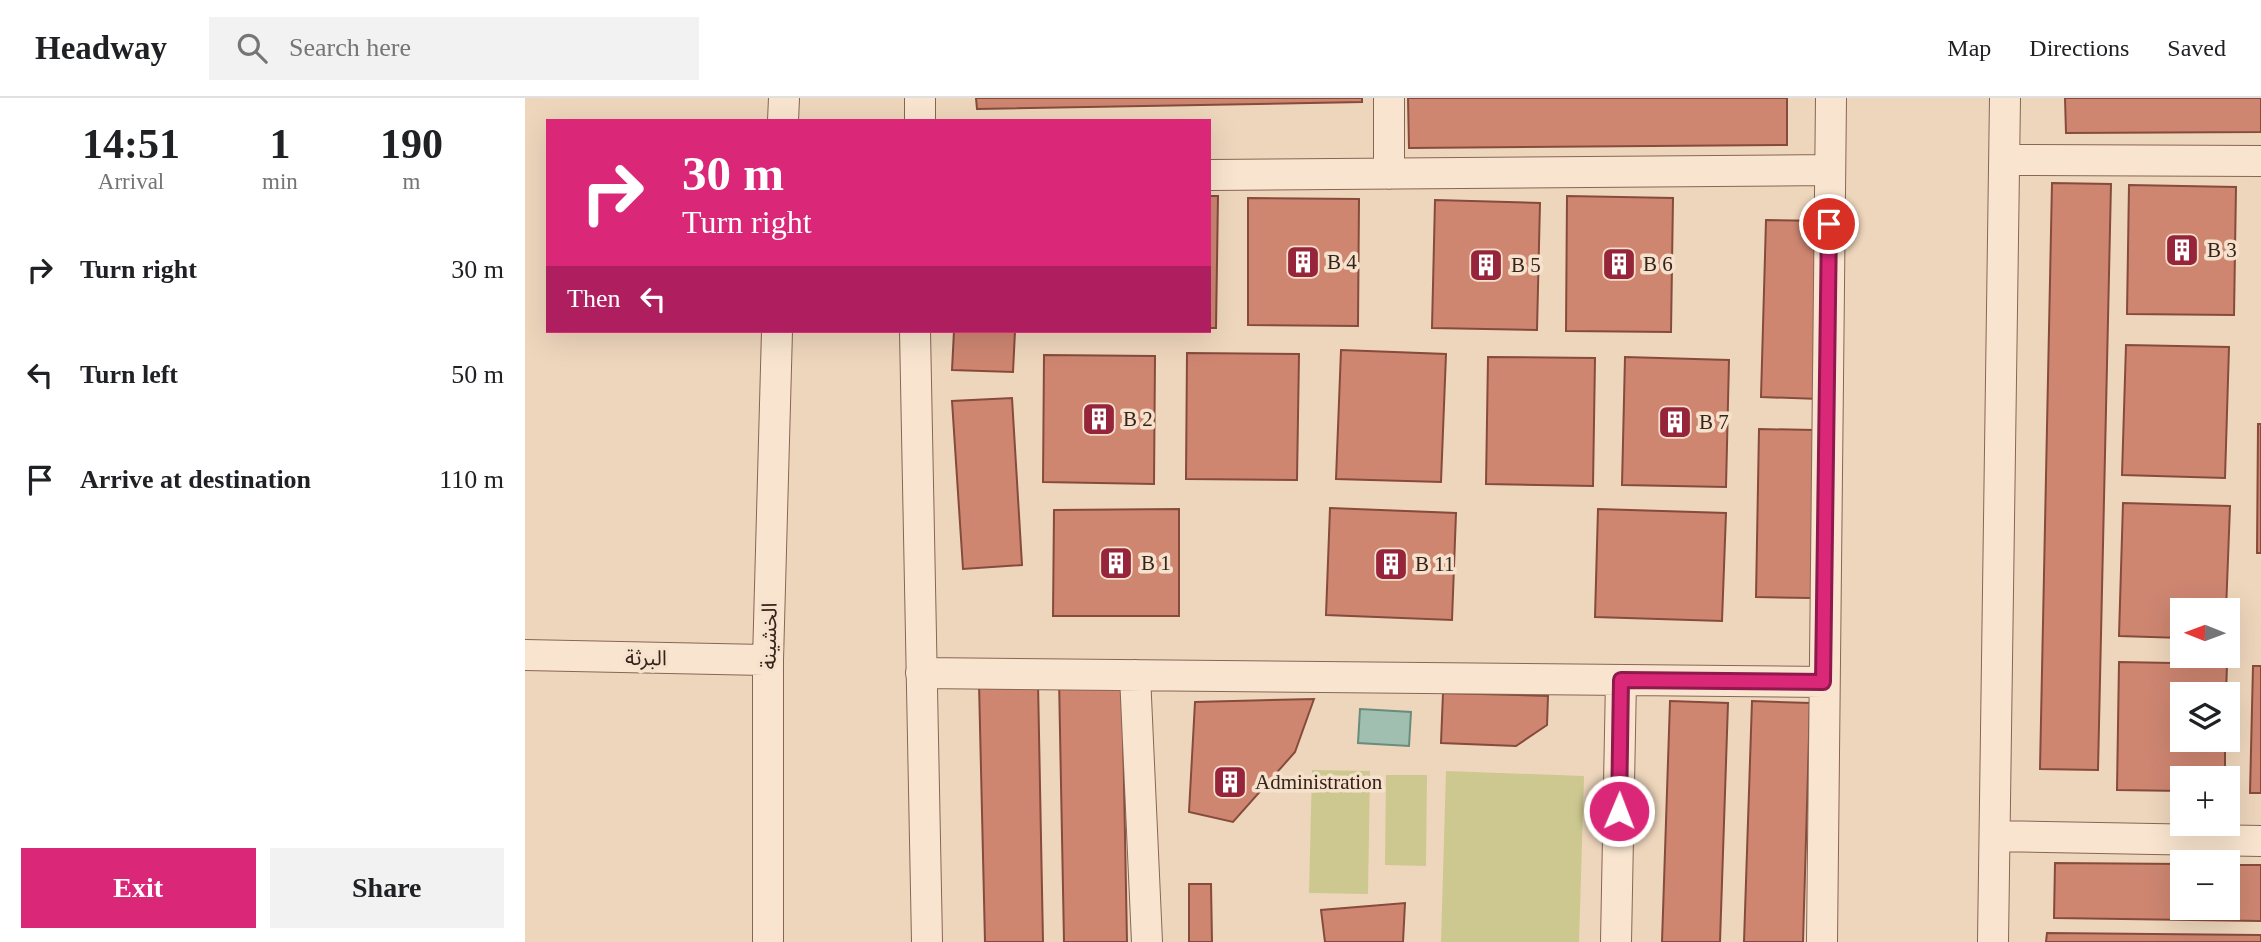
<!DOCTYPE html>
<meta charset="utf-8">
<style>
:root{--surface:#fff;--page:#f2f2f2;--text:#202124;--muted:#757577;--line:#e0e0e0;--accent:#db2777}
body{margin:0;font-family:"Times New Roman","Noto Sans Arabic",serif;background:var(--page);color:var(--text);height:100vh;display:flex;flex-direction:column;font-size:26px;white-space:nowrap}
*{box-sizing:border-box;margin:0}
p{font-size:23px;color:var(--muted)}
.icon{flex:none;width:38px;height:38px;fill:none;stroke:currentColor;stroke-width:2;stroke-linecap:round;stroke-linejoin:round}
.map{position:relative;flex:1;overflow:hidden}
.details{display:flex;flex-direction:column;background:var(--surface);width:525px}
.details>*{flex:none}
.guide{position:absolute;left:21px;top:21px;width:665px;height:214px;border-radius:0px;box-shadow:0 7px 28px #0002;background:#db2777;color:#fff;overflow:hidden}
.needle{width:46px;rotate:271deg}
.buttons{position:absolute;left:1645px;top:500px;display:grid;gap:14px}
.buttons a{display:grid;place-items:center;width:70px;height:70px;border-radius:0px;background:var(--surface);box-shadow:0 7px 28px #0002;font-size:35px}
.pin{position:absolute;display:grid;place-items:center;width:60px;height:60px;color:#fff;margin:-30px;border:4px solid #fff;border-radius:50%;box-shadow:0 2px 7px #0007}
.me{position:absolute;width:77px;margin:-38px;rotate:1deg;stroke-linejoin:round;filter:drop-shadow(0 0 5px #0008)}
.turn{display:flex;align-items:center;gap:24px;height:147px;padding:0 21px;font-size:32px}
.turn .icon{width:91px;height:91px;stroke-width:2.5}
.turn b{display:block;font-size:49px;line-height:60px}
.then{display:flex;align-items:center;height:66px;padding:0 21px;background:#0003;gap:14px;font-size:26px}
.eta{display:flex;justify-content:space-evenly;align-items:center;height:119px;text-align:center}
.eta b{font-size:42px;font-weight:700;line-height:49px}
.action{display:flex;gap:14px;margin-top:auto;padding:14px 21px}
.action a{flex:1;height:80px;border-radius:0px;background:var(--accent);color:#fff;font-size:28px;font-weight:700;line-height:80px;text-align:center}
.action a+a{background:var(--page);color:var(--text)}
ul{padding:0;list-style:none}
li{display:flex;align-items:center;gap:21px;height:105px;padding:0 21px}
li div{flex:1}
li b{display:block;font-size:26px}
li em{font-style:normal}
header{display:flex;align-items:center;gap:42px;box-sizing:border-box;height:98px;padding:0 35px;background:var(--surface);border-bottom:2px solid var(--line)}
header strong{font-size:33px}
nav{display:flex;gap:38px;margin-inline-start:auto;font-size:24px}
.search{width:490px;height:63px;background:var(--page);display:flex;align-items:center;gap:18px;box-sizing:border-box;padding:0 24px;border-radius:0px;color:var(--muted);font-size:26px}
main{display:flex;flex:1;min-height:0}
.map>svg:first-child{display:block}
.green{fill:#ccc890}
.water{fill:#a0bfb0;stroke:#688d7d;stroke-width:2}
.building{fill:#ce8671;stroke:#864b3b;stroke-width:2}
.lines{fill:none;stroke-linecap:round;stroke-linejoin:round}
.minor-casing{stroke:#866655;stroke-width:32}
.minor{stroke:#f9e5cf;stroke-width:30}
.route-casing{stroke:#8e194d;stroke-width:18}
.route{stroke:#db2777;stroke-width:12}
.labels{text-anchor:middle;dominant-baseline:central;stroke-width:7;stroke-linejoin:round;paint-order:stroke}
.poi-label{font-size:21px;fill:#35221b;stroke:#f6e2cc;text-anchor:start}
.street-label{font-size:21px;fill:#35221b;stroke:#f6e2cc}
</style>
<header>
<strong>Headway</strong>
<div class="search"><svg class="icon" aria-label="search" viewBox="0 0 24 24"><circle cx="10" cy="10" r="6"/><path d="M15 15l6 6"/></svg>Search here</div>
<nav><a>Map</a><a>Directions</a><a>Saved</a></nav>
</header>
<main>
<section class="details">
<div class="eta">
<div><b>14:51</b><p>Arrival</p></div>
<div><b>1</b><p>min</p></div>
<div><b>190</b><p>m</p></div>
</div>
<ul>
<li><svg class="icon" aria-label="right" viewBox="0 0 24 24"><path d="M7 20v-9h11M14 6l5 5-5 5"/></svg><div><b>Turn right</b></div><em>30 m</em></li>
<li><svg class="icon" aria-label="left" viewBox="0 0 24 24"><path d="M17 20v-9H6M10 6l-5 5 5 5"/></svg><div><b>Turn left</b></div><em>50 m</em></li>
<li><svg class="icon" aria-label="arrive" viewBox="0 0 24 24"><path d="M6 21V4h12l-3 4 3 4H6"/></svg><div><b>Arrive at destination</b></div><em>110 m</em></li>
</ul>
<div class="action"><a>Exit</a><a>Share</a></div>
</section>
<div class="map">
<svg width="1736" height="844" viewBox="0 0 1736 844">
<rect width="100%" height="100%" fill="#eed6bc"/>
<path class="green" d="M787,672L845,673L843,796L784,795Z
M921,673L1059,678L1054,844H916Z
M861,677H902L901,768L860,767Z"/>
<path class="water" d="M835,611L886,614L884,648L833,645Z"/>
<path class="building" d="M451,0H837V4L452,11Z
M883,0H1262V47L884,50Z
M1540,0H1736V34L1541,35Z
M1527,85L1586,86L1573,672L1515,671Z
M1604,87L1711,89L1709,217L1602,216Z
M684,98H693L691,230H684Z
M1042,98L1148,100L1146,234L1041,233Z
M723,100L834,101L833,228L723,227Z
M910,102L1015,105L1012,232L907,230Z
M1241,122L1300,123L1294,301L1236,299Z
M429,233H490L488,274L427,272Z
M1601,247L1704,249L1700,380L1597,377Z
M816,252L921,256L916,384L811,381Z
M662,255L774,256L772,382L661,381Z
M519,257L630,258L629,386L518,384Z
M963,259L1070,260L1068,388L961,386Z
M1100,259L1204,262L1201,389L1097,387Z
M487,300L497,467L438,471L427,303Z
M1733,326H1736V455H1732Z
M1234,331L1289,332L1286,500L1231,499Z
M1598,405L1705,408L1701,513H1657V540L1594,538Z
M805,410L931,415L927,522L801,517Z
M654,411V518H528L529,412Z
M1073,411L1201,415L1197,523L1070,519Z
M1594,564L1702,566L1701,597H1657V642H1700V681H1657V693L1592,692Z
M1728,568H1736V695H1725Z
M597,579L602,844H539L534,580Z
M513,584L518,844H460L454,585Z
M918,595L1023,598L1022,627L991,648L916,645Z
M789,601L770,654L708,724L664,714L670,604Z
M1145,603L1203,605L1195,844H1137Z
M1227,603L1285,605L1278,844H1219Z
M1530,765L1657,766V810H1703V767H1736V823L1529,820Z
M664,786H686L687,844H664Z
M880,805L878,844H800L796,812Z
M1522,835L1736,837V844H1521Z"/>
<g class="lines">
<g class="minor-casing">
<path id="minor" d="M864,0V76
M258,23L259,0
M395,23V0
M1480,62L1736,63
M684,77L1305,72
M390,233L402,844
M0,557L243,562
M396,575L1299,584
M610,577L622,844
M1470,738L1736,743
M243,844V562L252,233
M1091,844L1096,582
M1297,844L1306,0
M1468,844L1480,0"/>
</g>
<use href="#minor" class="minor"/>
</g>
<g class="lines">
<g class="route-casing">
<path id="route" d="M1094,713L1096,582L1298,584L1304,126"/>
</g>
<use href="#route" class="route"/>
</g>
<defs>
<g id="building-square" transform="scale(1.75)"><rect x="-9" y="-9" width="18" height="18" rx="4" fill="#96243a" stroke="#f6e2cc"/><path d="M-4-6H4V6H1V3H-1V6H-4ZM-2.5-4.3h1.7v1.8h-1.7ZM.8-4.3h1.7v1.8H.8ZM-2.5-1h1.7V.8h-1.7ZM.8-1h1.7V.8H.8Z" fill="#fff"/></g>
</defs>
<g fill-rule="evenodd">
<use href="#building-square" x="1657" y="152"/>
<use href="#building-square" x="778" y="164"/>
<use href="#building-square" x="1094" y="166"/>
<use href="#building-square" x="961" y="167"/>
<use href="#building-square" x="574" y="321"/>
<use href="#building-square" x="1150" y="324"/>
<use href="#building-square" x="591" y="465"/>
<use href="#building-square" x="866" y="466"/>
<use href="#building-square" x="705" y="684"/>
</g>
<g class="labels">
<g class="poi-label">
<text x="1682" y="152">B 3</text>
<text x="802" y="164">B 4</text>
<text x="1118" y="166">B 6</text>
<text x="986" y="167">B 5</text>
<text x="598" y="321">B 2</text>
<text x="1174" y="324">B 7</text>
<text x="616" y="465">B 1</text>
<text x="890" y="466">B 11</text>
<text x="730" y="684">Administration</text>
</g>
<g class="street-label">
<text transform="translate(244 538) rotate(-89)">الخشينة</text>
<text transform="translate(121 560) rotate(1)">البرثة</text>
</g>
</g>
</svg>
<div class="buttons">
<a><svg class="needle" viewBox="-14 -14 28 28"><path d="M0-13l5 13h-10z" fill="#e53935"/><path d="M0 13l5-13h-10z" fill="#757577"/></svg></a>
<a><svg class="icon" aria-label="layers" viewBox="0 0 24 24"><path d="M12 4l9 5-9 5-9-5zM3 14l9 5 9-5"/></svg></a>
<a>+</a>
<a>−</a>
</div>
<div class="pin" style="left:1304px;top:126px;background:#d93025"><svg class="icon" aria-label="arrive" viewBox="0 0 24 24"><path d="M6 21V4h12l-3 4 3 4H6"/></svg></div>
<svg class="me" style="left:1094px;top:713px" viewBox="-20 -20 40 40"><circle r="17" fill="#db2777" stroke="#fff" stroke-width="3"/><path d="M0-11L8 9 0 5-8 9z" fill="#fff"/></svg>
<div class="guide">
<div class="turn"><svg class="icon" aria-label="right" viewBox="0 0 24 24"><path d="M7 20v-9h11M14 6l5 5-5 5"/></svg><div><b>30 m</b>Turn right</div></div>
<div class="then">Then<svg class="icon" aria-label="left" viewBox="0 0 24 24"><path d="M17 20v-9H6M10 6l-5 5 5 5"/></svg></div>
</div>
</div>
</main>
